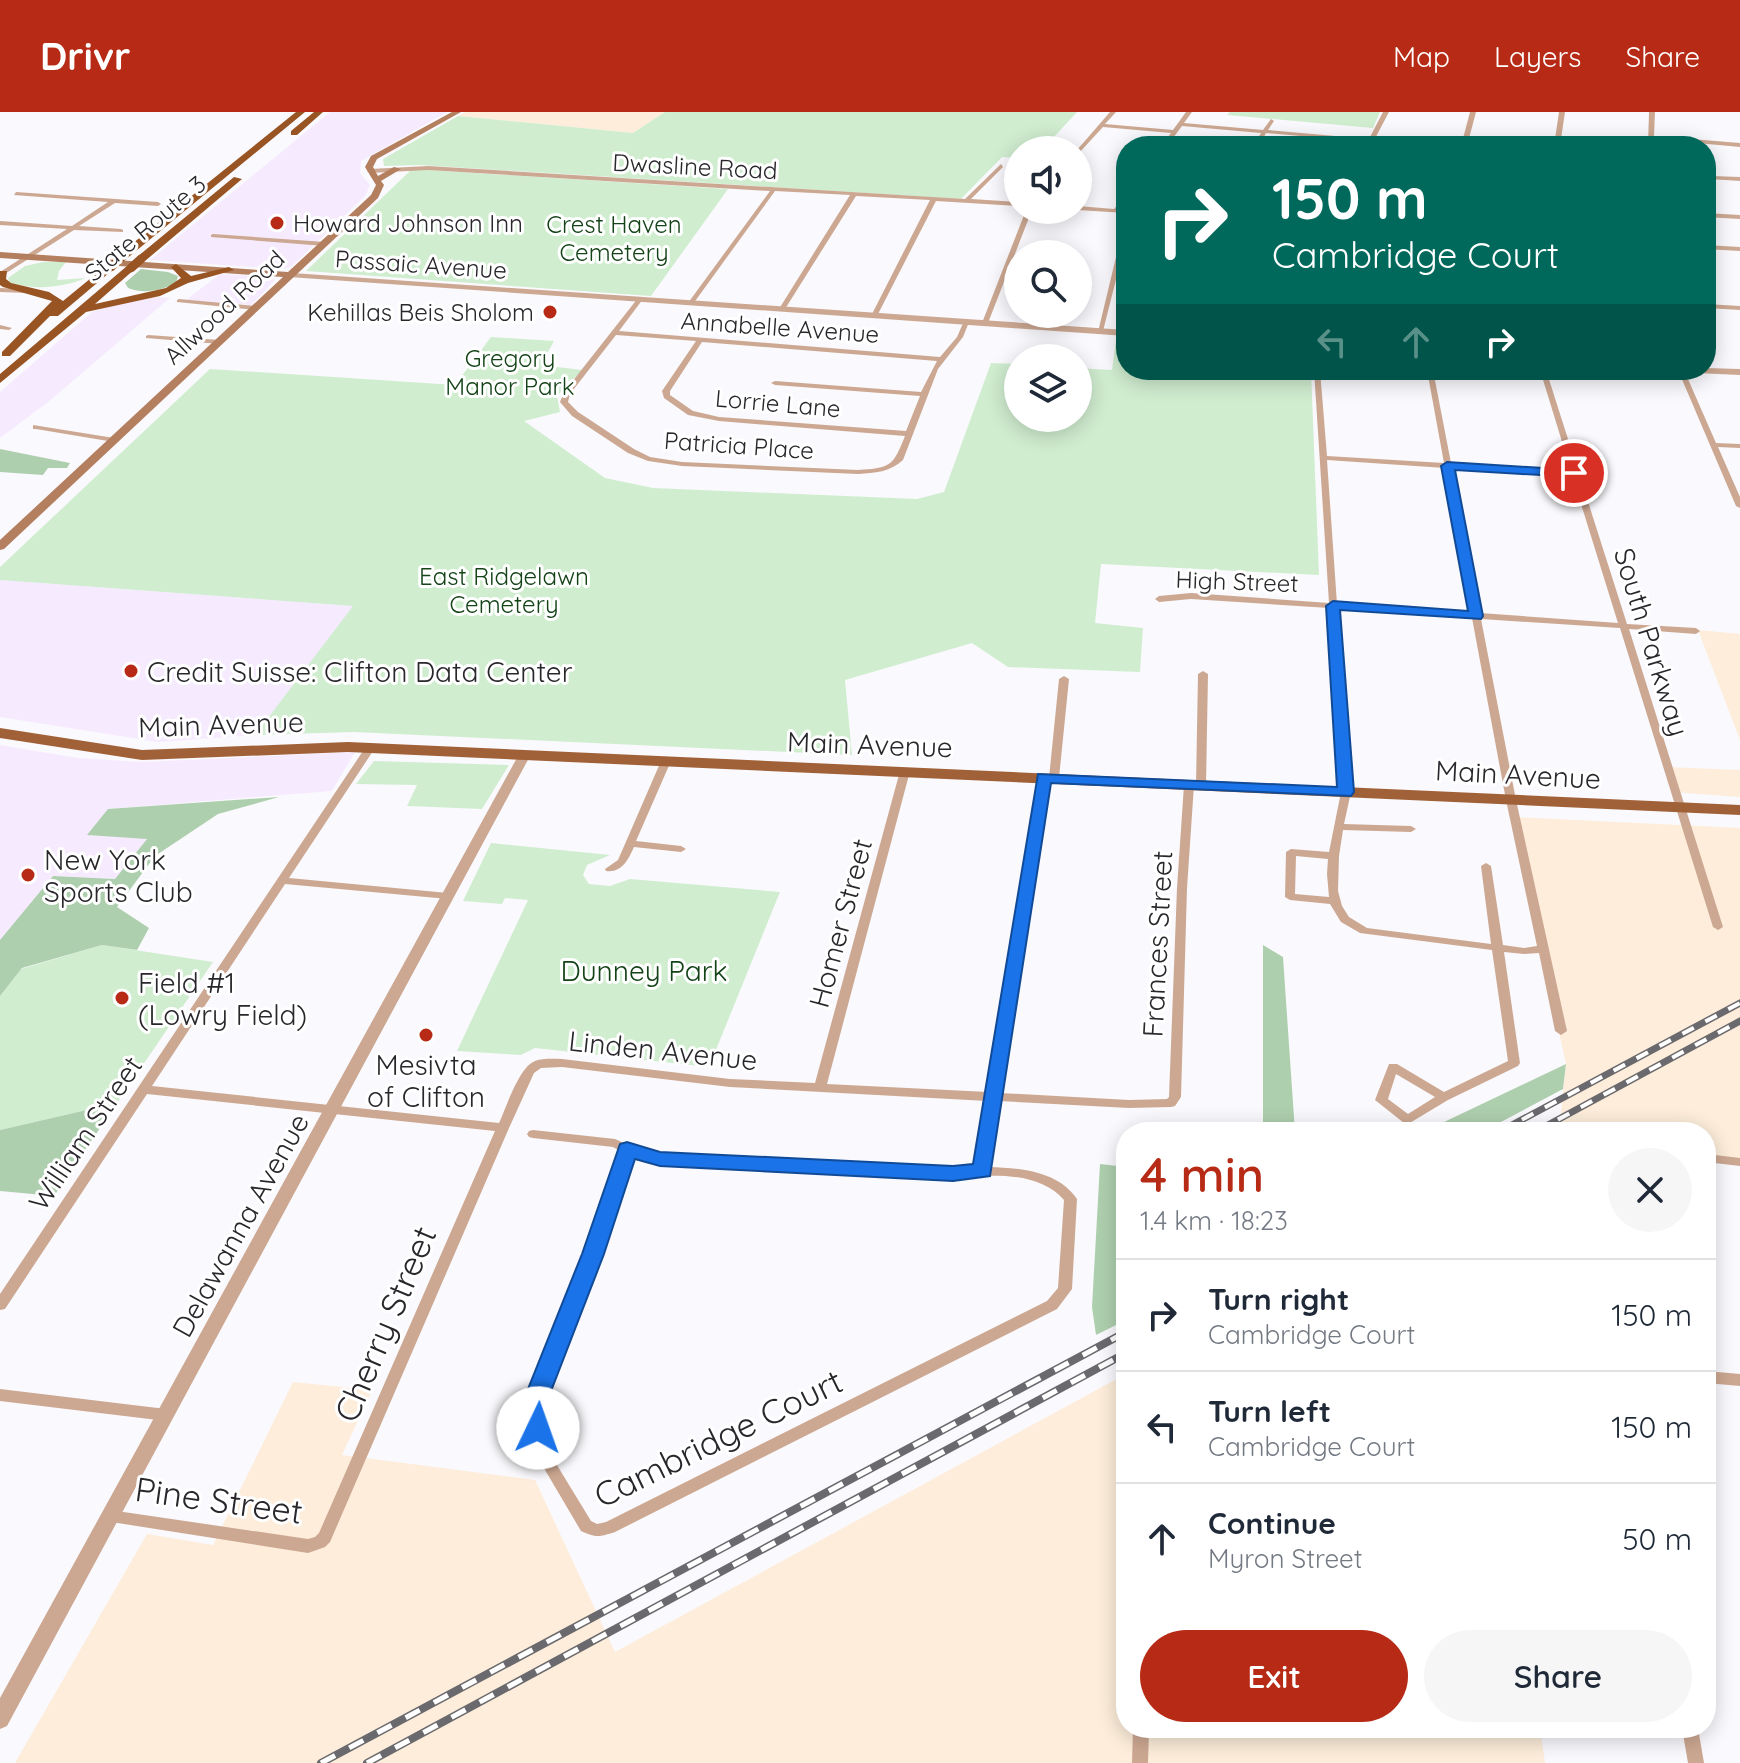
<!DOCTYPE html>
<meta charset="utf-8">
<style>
:root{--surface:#fff;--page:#f6f6f7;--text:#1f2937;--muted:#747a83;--line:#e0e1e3;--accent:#b72b16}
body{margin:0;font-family:Quicksand,sans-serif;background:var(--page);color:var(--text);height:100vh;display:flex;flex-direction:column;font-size:30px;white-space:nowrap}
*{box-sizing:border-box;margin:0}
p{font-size:26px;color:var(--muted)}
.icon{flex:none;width:44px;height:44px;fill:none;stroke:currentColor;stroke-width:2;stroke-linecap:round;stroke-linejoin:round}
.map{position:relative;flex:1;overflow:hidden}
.panel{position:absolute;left:1116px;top:1010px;width:600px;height:616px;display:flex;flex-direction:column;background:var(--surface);border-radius:32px;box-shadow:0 4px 20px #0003}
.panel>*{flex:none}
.hud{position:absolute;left:1116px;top:24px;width:600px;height:244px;border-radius:32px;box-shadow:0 4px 20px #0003;background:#00695c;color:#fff;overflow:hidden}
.tools{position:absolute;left:1004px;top:24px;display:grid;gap:16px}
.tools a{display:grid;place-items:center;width:88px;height:88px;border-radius:50%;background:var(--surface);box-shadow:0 4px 20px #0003;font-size:40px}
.pin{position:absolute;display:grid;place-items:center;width:68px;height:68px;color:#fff;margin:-34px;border:4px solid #fff;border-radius:50%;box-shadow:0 2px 8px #0007}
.me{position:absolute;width:88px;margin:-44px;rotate:3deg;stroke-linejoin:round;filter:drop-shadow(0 0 6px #0008)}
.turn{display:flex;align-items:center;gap:28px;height:168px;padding:0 24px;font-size:36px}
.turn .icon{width:104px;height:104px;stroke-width:2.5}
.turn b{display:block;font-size:56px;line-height:68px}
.lanes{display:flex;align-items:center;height:76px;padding:0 24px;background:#0003;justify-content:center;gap:40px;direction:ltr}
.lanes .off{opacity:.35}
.round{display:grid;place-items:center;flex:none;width:84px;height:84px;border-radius:42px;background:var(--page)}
.overview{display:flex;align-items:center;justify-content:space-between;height:136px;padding:0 24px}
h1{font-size:48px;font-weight:600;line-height:60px;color:var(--accent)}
.button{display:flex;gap:16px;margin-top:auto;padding:16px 24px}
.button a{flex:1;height:92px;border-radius:48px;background:var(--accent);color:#fff;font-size:32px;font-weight:600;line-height:92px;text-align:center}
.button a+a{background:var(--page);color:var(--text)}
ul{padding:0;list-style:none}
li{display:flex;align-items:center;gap:24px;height:112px;padding:0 24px;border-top:2px solid var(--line)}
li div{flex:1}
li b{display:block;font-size:30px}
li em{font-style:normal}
header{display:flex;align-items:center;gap:48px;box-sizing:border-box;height:112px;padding:0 40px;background:var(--accent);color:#fff}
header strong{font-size:38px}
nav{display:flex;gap:44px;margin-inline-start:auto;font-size:28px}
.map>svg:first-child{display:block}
.commercial{fill:#f6eaff}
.industrial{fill:#fdedda}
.green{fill:#d0edd0}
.forest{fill:#aecfae}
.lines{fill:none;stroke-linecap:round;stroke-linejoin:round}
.minor{fill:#cca892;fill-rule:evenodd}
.tertiary{fill:#cca892;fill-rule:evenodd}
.secondary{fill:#b47f5f;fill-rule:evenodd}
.primary{fill:#a16138;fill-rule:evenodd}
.trunk{fill:#985422;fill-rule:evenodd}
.rail-far1-casing{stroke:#6a696d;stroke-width:7}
.rail-casing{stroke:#6a696d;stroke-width:8}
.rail-far1{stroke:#fff;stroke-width:4;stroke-dasharray:13;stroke-linecap:butt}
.rail{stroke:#fff;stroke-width:5;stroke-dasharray:16;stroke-linecap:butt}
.trunk-bridge{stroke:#985422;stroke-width:9}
.route{fill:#1a73e8;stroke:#114b97;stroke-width:2}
.poi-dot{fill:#b72b16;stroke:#fff;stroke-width:3}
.labels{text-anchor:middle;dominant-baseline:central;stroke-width:6;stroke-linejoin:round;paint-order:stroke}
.far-street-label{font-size:24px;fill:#29272b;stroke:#fff}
.far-poi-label{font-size:24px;fill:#29272b;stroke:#fff;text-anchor:start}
.far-park-label{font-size:24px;fill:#144318;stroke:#fff}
.street-label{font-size:28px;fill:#29272b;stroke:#fff}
.poi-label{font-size:28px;fill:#29272b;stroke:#fff;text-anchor:start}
.park-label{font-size:28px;fill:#144318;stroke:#fff}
.near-street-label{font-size:34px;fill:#29272b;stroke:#fff}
</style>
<header>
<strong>Drivr</strong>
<nav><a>Map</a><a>Layers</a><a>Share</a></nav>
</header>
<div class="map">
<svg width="1740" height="1651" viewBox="0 0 1740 1651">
<rect width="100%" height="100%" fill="#faf9fd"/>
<path class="commercial" d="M330,0H447L361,49L360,61L370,73L365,84L291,155L283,157L150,148Z
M220,162L270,165L275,168L251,193L186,188Z
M158,185L170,186L48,290L0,326V280L92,200L132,187Z
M0,468L354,494L255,623L158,630L0,605Z
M0,633L78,646L142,650L355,640L332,679L108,697L88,723L148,726L115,767L53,764L0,828Z"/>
<path class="industrial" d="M466,0H665L633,21L458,4Z
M1698,518L1740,522V628Z
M1666,655L1740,658V685L1674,680Z
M1512,705L1740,716V1047L1706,1044V1020H1559L1566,952Z
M1126,1262V1616H1540L1545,1651H15L147,1422L213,1433L293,1270L372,1278L342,1343L535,1368L615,1540Z"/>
<path class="green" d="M665,0H1077L1042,38H1018V46L1002,45L961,87L420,53L384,54L383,47L458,4L633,21Z
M1230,0H1380L1373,16L1227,3Z
M412,57L728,77L651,184L306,159Z
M43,150H66L59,159L57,168L86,166C62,176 36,178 10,171L8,166L25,154Z
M491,225L554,229L541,253L582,258L557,284L560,300L524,309L605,366L653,376L917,387L944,380L991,251L1018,252V306H1078V256L1112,258L1116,227H1126V258H1311L1319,463L1101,452L1095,511L1143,516L1140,560L1008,555L972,531L845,568L852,643L354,620L255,623L353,494L0,468V455L210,257L455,273Z
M374,649L509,653L482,697L407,694L417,673L356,672Z
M491,731L610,743L587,753L583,763L589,772L610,774L630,767L780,780L709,955L535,936L521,943L457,939L528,788L505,786L502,792L463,789Z
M102,833L213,850L117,991L0,1018V884L21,857Z"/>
<path class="forest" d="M141,157L168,160L178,164L176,171C160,179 144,182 128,176L125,171Z
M0,337L70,351L67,356H48L43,363L0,360Z
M279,685L218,702L155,744L117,795L149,816L137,838L102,833L22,856L0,884V828L53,764L115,767L147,727L87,723L108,697Z
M1263,833L1283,845L1295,1020H1263Z
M1566,952L1563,977L1482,1020H1423Z
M117,991L54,1084L0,1079V1018Z
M1100,1052L1126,1055V1078L1123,1079L1126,1095V1208L1096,1223L1092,1195Z"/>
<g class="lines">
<path class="minor" d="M1110,0H1116L1105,12L1173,18L1186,0H1192L1184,11L1263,18L1271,7L1274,9L1268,18L1369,27L1383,0H1389L1371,34H1365L1367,30L1266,21L1259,34H1253L1261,21L1182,14L1167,34H1161L1171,21L1103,15L1078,42L1077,38Z
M1470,0H1476L1467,34H1461Z
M1559,0H1565L1560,34H1554Z
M1649,0H1655L1654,24L1740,31V35L1654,27V34H1648Z
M1001,52L1003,55L971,87L1018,90V94L936,89L877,204L874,206L871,204L930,88L856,84L785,197L782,199L779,197L850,83L775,79L693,192L691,193L688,191L770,79L428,58L370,61L367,59L370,57L428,54L965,87Z
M1712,64L1740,65V69L1710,67Z
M16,80L158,90L161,92L158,94L115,91L79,114L121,117L123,118V120L74,118L0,165V160L67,117L0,113V109L72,114L108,90L14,83Z
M1126,83V89L1120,97H1126V101L1078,98V94L1114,97Z
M1026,98H1032L988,211L983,212L982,211Z
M1706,101L1740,103V107L1706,105Z
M1126,114V128L1103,219L1098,220L1123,116Z
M213,122L325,130L328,132L325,134L211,125V123Z
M1706,133L1740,135V139L1706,137Z
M0,176L27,177L30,179L27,181L0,180Z
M640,185L643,187L619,219L940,245L957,225L964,209L969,210L963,225L938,257L903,348C890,360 875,361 858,362L682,354L648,349L628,341L572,304L560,290L564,280L638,186ZM616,223L696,229L662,279L664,286L688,303L719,309L905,324C893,354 891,356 858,358L682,350L650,345L634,337L578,300L568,290L570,282ZM702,230L937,249L921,280L775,269L771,271L775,273L920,284L906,319L719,305L693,299L670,283V279Z
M179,187L256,194L259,196L256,198L177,190V188Z
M1706,192L1740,194V198L1706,196Z
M0,213L12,216L9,218L0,217Z
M148,223L220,228L223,230L220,232L146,226V224Z
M1314,258H1320L1327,344L1444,351L1427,258H1433L1451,351L1571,359L1540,258H1546L1627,512L1696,516L1700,519L1696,522L1629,517L1723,815L1718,818L1713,815L1620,516L1481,507L1516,688L1567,919L1561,923L1555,919L1539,841L1524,842L1504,840L1520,951L1518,954L1448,988L1408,1012L1404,1011L1375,988L1389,952H1397L1444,980L1508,949L1492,838L1360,821L1341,810L1330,792L1290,788L1285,785L1286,740L1291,737L1329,740L1341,680L1329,496L1191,487L1159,490L1155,487L1159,484L1191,481L1329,491ZM1327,348L1445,356L1471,501L1337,492ZM1452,356L1572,363L1618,511L1480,501ZM1338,497L1472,506L1506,688L1537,834L1524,836L1503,833L1491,754L1486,751L1481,754L1491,832L1367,816L1349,805L1342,794L1338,779L1339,744L1343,718L1411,720L1416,717L1411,714L1344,712L1351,680ZM1296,744L1328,747L1327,762L1329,785L1295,782ZM1396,962L1435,985L1408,1002L1388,987Z
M1678,258H1684L1716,331L1740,332V336L1718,335L1740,385V396L1736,394Z
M33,313L114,326L118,328L114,330L36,317H33Z
M1203,559L1208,562L1206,673L1201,676L1196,673L1198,562Z
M1064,564L1069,567L1059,666L1054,669L1049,666L1059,567Z
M370,633L375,636L289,766L448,781L453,784L448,787L285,772L152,974L499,1011C506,996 519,955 535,949C543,946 554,947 562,947L730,967L815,971L900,659L905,656L910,659L827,972L988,980L1039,666L1044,663L1049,666L1000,981L1129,988L1167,987L1169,985L1177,776L1184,673L1189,670L1193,671L1194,673L1187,776L1181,985L1175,994L1171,995L1129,996L999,989L989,1055C1021,1056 1058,1059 1077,1087L1072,1177L1057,1197L615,1420C599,1425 596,1426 581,1419L535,1341L527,1292L586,1142L620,1039L613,1035L533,1026L529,1025L527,1022L529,1019L533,1018L615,1027L642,1039L660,1043L953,1056L976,1055L987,989L730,975L562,955L541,956L534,961L509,1016L330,1430L325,1435L308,1441L105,1409L102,1404L105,1399L110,1398L308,1427L315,1425L319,1421L495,1019L147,982L5,1197L0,1198V1182L365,636ZM631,1044L660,1051L953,1066C989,1063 1038,1058 1064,1088L1058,1176L1047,1189L606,1410L597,1412L591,1409L549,1340L541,1292L600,1142Z
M666,646L671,649L636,729L681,734L686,737L681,740L634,735C628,748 622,761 606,759L605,757L618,748L661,649Z
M1706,1042L1740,1046V1054L1706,1050Z
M1706,1259L1740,1262V1274L1706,1271Z
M0,1277L166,1297L171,1299L173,1303L171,1307L166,1309L0,1289Z
M1133,1616H1149L1148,1651H1132Z
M1682,1616H1698L1704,1651H1688Z"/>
<path class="tertiary" d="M292,161L1126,218V224L289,165L288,163Z
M1706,256L1740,257V263L1696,261L1692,258H1706Z
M524,640L530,644L7,1614L0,1617V1586L518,644Z"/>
<path class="secondary" d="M452,0H461L377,47L373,55L378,64L394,55L401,57L381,69L384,73L378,86L4,437L0,438V428L283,165L0,146V140L288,160L371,83L376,73L365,55L371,44Z"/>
<path class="primary" d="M0,616L142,638L348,630L1740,693V703L348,640L142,648L0,626Z"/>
<path class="trunk" d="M296,0H305L125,148H117V144Z
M314,0H323L297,23H291V19Z
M234,65L242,67L145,149H137V145Z
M176,152L191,164L229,155L234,158L188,171L160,184L86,200L0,271V262L127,154L136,156L95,192L166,176L181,166L171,155Z
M107,153L116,155L58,204H50L10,244H2V240L52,189L3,175L0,173V159H7L6,167L11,171L49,180L63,189Z"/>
<g class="rail-far1-casing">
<path id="rail-far1" d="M1499,1020L1740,891
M1535,1020L1740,909"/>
</g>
<g class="rail-casing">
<path id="rail" d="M321,1651L1126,1220
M367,1651L1126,1241"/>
</g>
<use href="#rail-far1" class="rail-far1"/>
<use href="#rail" class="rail"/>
<path class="trunk-bridge" d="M111,155L121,146
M131,156L141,147"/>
</g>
<path class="route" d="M1447,350L1574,358L1581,361L1574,365L1455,358L1483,504L1481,507L1340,498L1354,680L1351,684L1051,671L990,1064L953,1069L660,1054L635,1047L604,1142L546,1292L550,1316L546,1323L538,1326L530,1323L522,1292L582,1142L620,1032L627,1030L660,1040L953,1054L973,1052L1038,662L1337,675L1326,494L1333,489L1468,499L1441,354Z"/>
<g class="poi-dot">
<circle cx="277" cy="111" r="8"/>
<circle cx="550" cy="200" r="8"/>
<circle cx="131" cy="559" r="8"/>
<circle cx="28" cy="763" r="8"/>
<circle cx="122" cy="886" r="8"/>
<circle cx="426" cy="923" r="8"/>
</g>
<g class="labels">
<g class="far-street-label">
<text transform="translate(695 54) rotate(3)">Dwasline Road</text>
<text transform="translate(145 116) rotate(-40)">State Route 3</text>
<text transform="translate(421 152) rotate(4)">Passaic Avenue</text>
<text transform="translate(224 195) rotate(-43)">Allwood Road</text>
<text transform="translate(780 215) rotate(4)">Annabelle Avenue</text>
<text transform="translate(778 291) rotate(5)">Lorrie Lane</text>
<text transform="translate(739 333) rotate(4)">Patricia Place</text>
<text transform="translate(1237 469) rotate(2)">High Street</text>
</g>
<g class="far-poi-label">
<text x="293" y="111">Howard Johnson Inn</text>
<text x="534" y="200" text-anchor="end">Kehillas Beis Sholom</text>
</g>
<g class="far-park-label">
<text x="614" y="112">Crest Haven<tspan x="614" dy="28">Cemetery</tspan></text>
<text x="510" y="246">Gregory<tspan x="510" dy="28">Manor Park</tspan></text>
<text x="504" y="464">East Ridgelawn<tspan x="504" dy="28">Cemetery</tspan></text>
</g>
<g class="street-label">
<text transform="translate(1652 530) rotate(73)">South Parkway</text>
<text transform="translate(221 612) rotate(-2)">Main Avenue</text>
<text transform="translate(870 632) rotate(2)">Main Avenue</text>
<text transform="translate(1518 662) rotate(3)">Main Avenue</text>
<text transform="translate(840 811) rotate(-75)">Homer Street</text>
<text transform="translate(1157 832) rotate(-87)">Frances Street</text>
<text transform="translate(663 938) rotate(6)">Linden Avenue</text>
<text transform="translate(85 1021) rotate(-56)">William Street</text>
<text transform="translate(240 1113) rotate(-61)">Delawanna Avenue</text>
</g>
<g class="poi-label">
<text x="147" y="559">Credit Suisse: Clifton Data Center</text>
<text x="44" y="747">New York<tspan x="44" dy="32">Sports Club</tspan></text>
<text x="138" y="870">Field #1<tspan x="138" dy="32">(Lowry Field)</tspan></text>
<text x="426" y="952" text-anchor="middle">Mesivta<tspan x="426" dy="32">of Clifton</tspan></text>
</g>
<g class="park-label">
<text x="644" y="858">Dunney Park</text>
</g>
<g class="near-street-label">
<text transform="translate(385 1212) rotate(-67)">Cherry Street</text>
<text transform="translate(718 1326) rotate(-26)">Cambridge Court</text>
<text transform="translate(219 1388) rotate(8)">Pine Street</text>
</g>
</g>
</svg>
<div class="tools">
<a><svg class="icon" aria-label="sound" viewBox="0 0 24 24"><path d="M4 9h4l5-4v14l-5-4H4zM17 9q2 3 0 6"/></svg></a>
<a><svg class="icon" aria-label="search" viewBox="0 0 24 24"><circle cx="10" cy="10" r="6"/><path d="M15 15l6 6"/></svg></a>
<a><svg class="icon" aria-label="layers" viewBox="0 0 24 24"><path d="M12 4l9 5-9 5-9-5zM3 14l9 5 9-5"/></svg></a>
</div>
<div class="pin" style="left:1574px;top:361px;background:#d93025"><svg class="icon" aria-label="arrive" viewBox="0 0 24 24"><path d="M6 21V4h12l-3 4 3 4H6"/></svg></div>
<svg class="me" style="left:538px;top:1316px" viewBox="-20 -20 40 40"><circle r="19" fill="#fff"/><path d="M0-13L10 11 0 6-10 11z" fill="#1a73e8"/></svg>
<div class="hud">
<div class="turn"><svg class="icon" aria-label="right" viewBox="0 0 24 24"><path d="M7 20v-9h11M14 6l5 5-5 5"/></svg><div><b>150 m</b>Cambridge Court</div></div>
<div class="lanes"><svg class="icon off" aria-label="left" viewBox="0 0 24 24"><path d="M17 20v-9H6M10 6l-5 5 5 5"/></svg><svg class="icon off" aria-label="ahead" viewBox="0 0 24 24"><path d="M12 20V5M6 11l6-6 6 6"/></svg><svg class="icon" aria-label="right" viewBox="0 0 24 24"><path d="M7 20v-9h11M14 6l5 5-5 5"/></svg></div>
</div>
<section class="panel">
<div class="overview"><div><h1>4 min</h1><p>1.4 km · 18:23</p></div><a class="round"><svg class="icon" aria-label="close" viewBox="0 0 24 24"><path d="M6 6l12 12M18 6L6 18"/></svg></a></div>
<ul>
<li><svg class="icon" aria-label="right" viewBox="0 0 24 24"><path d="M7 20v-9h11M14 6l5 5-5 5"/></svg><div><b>Turn right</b><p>Cambridge Court</p></div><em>150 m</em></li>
<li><svg class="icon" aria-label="left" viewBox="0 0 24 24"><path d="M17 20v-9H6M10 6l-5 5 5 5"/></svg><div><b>Turn left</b><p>Cambridge Court</p></div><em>150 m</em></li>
<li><svg class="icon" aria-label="ahead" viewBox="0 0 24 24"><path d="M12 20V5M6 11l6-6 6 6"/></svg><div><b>Continue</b><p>Myron Street</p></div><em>50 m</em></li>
</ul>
<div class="button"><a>Exit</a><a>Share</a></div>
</section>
</div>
